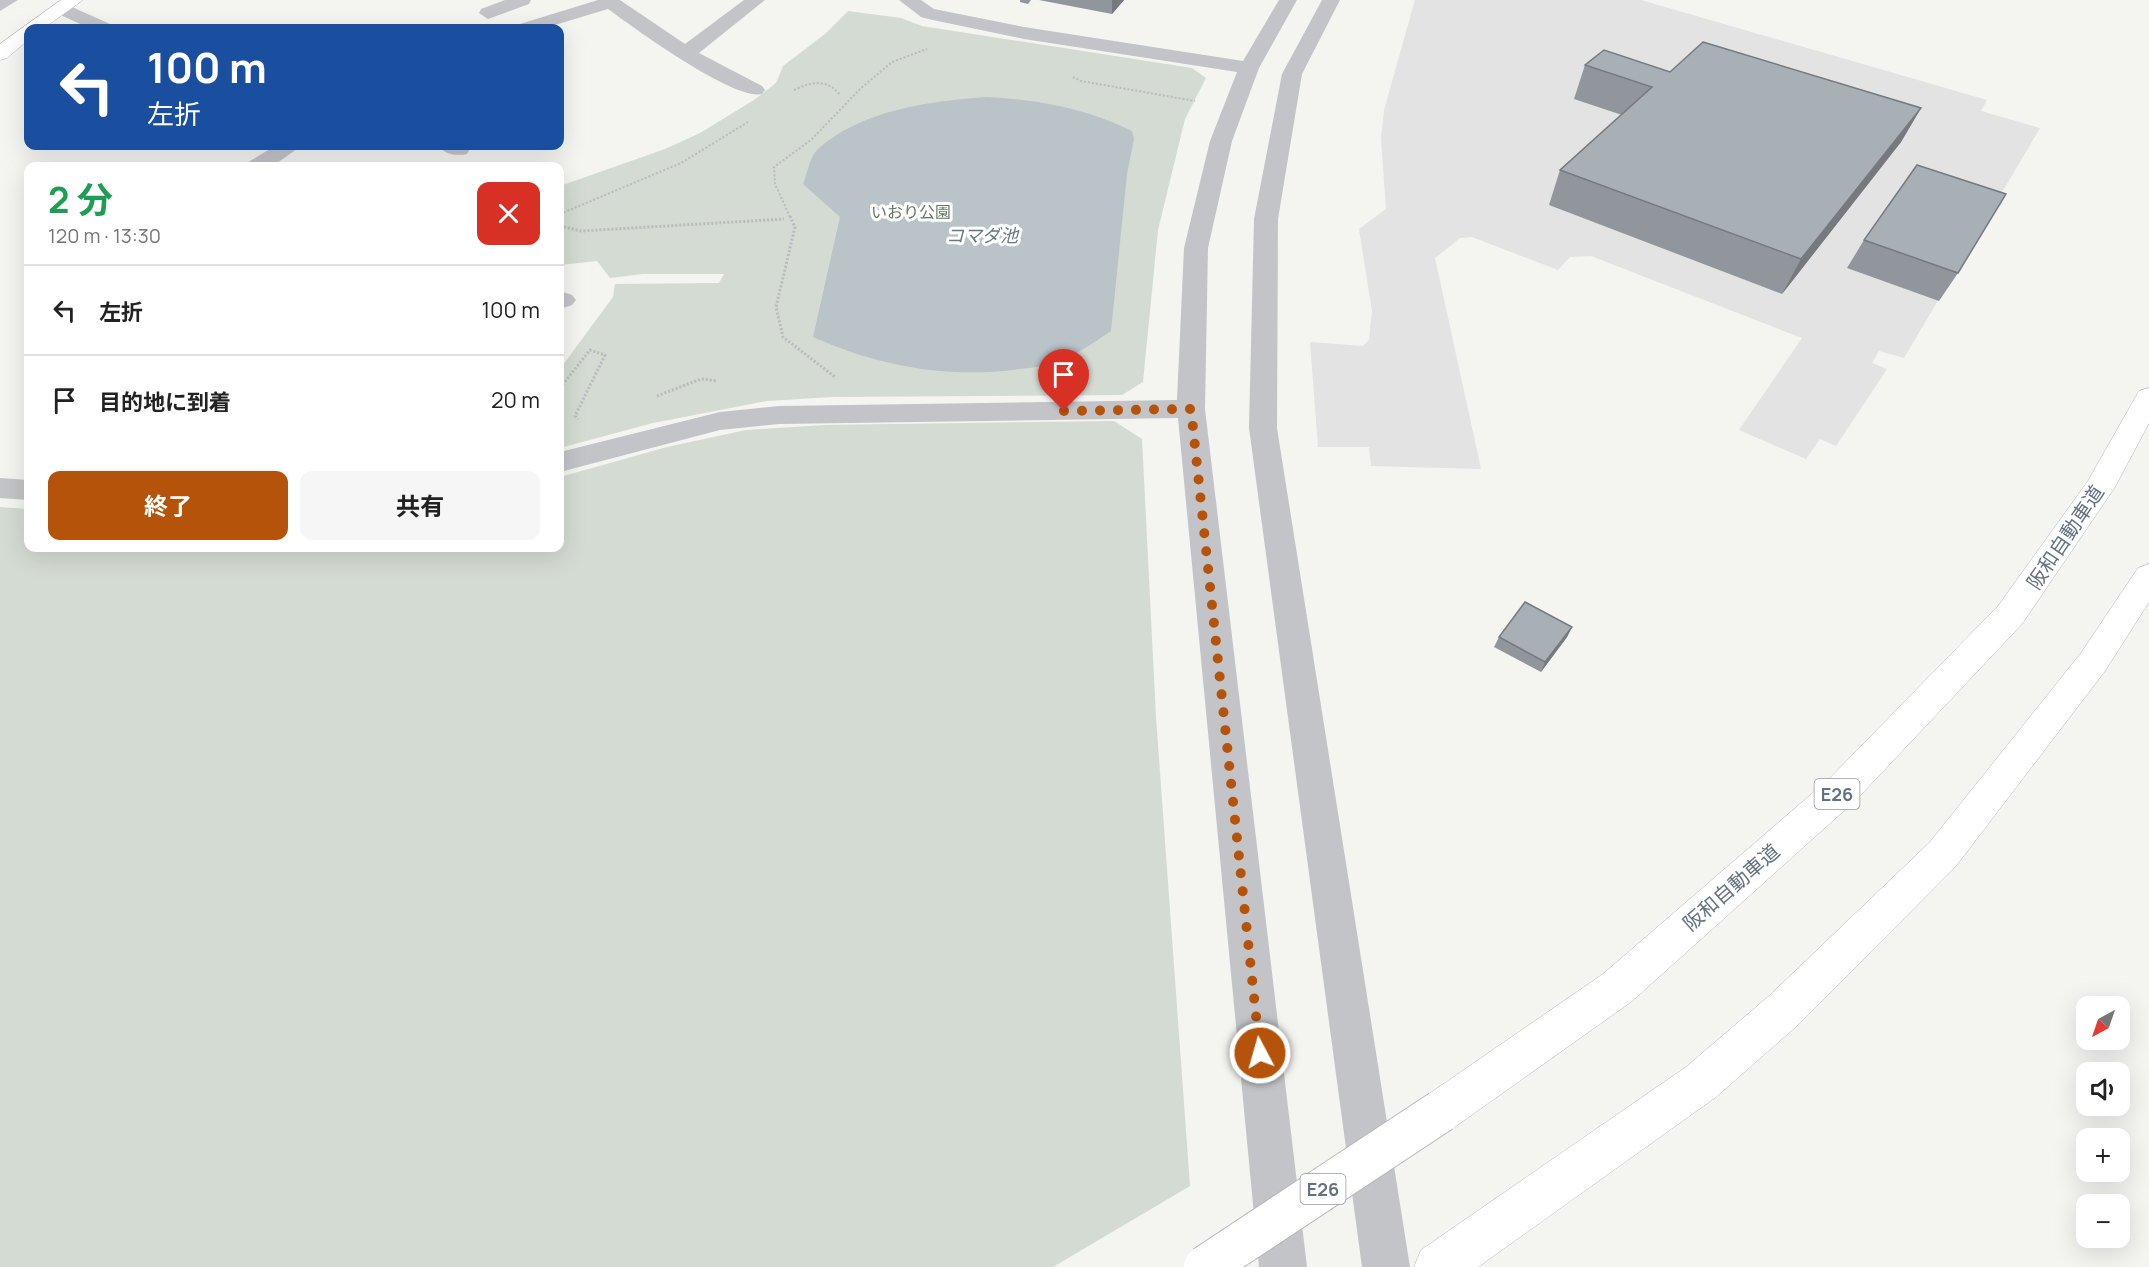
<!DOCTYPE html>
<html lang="ja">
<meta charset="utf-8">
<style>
:root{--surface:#fff;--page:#f6f6f6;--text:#222;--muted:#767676;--line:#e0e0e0;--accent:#b45309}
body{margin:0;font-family:Manrope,"Noto Sans JP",sans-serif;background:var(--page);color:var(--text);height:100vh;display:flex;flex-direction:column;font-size:22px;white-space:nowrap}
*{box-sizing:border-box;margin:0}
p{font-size:20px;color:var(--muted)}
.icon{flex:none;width:33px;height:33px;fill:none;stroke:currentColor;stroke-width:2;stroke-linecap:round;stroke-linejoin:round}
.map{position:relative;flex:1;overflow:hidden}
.sheet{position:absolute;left:24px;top:162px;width:540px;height:390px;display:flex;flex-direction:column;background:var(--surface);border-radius:12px;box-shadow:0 6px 24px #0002}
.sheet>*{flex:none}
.banner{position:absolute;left:24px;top:24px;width:540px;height:126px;border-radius:12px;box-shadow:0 6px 24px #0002;background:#1a4fa0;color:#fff;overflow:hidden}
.needle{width:39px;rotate:220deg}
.controls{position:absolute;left:2076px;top:996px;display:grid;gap:12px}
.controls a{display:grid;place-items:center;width:54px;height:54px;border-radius:12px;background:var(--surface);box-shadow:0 6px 24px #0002;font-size:30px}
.pin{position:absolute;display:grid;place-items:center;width:51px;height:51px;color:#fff;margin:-62px -26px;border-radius:50% 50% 50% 0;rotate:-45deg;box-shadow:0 0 6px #0007}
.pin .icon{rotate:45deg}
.me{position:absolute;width:66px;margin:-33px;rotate:354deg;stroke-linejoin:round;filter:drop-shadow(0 0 4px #0008)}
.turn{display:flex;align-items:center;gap:21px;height:126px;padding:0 24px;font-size:27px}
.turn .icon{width:78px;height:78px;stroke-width:2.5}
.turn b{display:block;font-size:42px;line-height:51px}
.round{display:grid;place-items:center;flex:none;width:63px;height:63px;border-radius:12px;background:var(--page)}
.overview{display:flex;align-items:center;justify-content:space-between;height:102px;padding:0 24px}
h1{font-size:36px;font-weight:700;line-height:45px;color:#1e9e55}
.button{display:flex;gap:12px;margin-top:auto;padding:12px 24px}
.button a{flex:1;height:69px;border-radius:12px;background:var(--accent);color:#fff;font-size:24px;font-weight:700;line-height:69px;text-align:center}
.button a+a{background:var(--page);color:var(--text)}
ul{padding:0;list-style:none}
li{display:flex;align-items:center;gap:18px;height:90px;padding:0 24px;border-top:2px solid var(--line)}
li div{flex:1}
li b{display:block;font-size:22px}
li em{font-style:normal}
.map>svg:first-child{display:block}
.built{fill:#e2e3e2}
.green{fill:#d4dbd2}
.water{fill:#b9c3c8}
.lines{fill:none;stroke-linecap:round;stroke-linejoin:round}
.major-casing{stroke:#b2b6ba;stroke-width:1}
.highway-casing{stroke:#b4b7ba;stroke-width:1}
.path-far1{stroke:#b9bbbd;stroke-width:2;stroke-dasharray:2 2;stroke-linecap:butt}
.path{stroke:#b9bbbd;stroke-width:3;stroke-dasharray:2 2;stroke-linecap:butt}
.minor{fill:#c2c4c8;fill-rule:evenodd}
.major{fill:#fff;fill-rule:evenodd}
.highway{fill:#fff;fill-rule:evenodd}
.highway-bridge-casing{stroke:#b4b7ba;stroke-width:44;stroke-linecap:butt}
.highway-bridge{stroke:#fff;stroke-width:42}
.wall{fill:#90969c}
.shaded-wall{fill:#767a7f}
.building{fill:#a8afb5;stroke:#767a7f;stroke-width:1.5}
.route{stroke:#b45309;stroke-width:10;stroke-dasharray:0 18}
.labels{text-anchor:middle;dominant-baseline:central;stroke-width:6;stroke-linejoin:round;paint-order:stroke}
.far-park-label{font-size:16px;fill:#657863;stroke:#fff}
.far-water-label{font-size:18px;font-style:italic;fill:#657985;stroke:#fff}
.shield{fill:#fff;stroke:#929ca7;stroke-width:1.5}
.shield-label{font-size:18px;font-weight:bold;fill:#647181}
.street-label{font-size:20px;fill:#647181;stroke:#fff}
</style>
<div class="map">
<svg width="2149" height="1267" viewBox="0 0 2149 1267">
<rect width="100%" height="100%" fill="#f4f4f1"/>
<path class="built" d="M1415,0H1641L1987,100L1981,111L2040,128L1904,358L1879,351L1872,363L1887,369L1836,446L1820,439L1806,459L1739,430L1802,338L1591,256L1570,257L1558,270L1472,237L1460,238L1435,258L1481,469L1371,466L1369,447H1318L1310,342L1363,346L1369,340L1372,311L1359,229L1386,209L1381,138L1384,110Z"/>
<path class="green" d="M848,11L901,18L922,26L1192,68L1206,78L1185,119L1158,230L1143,382L1122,395L833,397L767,401L653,423L560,448V369L613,297L615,284L719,283L724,274H643L610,278L597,261L560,265V186L665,149L700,133L754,100L776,83L783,66L825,34Z
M1114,421L1142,439L1156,717L1190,1186L1053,1267H0V507L28,509V548H560V477L667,447L746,430L824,425Z"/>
<path class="water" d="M987,97C1039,100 1085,108 1132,131L1134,139L1127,174L1111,331C1092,344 1073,357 1051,364C1041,367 1029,368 1019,369C948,379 878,366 813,337L840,217L803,184C807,174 810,157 817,150C860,110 931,101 987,97Z"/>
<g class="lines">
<g class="major-casing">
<path id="major" d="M61,0H83L44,28H28V40L7,58L0,60V44Z"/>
</g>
<g class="highway-casing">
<path id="highway" d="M2149,388V423L2115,487L2022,624L1856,800L1631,1002L1456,1126L1441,1133L1426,1126L1419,1111L1426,1096L1603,974L1830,778L1998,606L2088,481L2139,391Z
M2149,564V602L2105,671L1956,866L1799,1024L1716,1097L1478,1267H1414L1421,1250L1686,1067L1769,996L1930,842L2081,653L2138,568Z"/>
</g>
<path class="path-far1" d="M1073,77L1081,81L1195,101
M794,90C811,82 827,78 840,95
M560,214L681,163L748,122
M790,217L775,184L774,167L811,140L861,88L892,62L927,49"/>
<path class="path" d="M790,216L795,227L776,307L783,337L835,377
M560,226L581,231L784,219
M560,388L590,350L605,355L575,416L578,419
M657,396L701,379L717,381"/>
<path class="minor" d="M0,0H18L0,11Z
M505,0H531L529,4L488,19L479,13L481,9Z
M598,0H620L685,44L744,0H765L699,53L762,86L765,90L762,94C734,101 634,28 608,9L545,28H517L520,24Z
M899,0H921L934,9L1024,27L1243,61L1279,0H1297L1259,68L1232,141L1208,248L1205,409L1307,1267H1259L1178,418L779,424L720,430L560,472V452L720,412L779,406L1177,400L1184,248L1210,141L1237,72L1024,39L928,19L921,17Z
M1322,0H1340L1302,74L1278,219L1277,428L1410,1267H1362L1249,428L1254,219L1282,74Z
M61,2L110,24L113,28H89L54,12L52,8L54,4Z
M275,146H301L273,166H247L250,161Z
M439,146H468L470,149L467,154C457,156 445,155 439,146Z
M563,292L572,295L576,300L572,305L560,309V293Z
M0,478L28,480V500L0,498Z"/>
<use href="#major" class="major"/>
<use href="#highway" class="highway"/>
<g class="highway-bridge-casing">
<path id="highway-bridge" d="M1205,1267L1441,1111"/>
</g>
<use href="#highway-bridge" class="highway-bridge"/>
</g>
<path class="wall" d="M1020,0H1031L1028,4L1020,2Z
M1039,0H1124L1112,14Z
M1585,65L1670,72L1921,108L1901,142L1782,294L1549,205L1560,170L1622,115L1574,99Z
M1864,240L1958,273L1939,301L1847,268Z
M1572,627L1567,637L1541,672L1494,647L1499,637Z"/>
<path class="shaded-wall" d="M1112,0H1124L1112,14Z
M1921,108L1901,142L1782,294L1801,259Z
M1572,627L1567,637L1541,672L1545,662Z"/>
<path class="building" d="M1703,42L1921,108L1801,259L1560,170L1652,87L1585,65L1604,50L1670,72Z
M1917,165L2006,194L1958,273L1864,240Z
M1525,602L1572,627L1545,662L1499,637Z"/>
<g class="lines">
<path class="route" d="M1064,411L1191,409L1260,1053"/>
</g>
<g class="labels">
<g class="far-park-label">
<text x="911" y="212">いおり公園</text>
</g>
<g class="far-water-label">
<text x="982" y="235">コマダ池</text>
</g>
<g class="shield">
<rect x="1814.5" y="779" width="45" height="30" rx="4.5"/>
<rect x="1300.5" y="1174" width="45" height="30" rx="4.5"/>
</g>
<g class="shield-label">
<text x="1837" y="794">E26</text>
<text x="1323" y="1189">E26</text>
</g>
<g class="street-label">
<text transform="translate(2065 537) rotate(-56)">阪和自動車道</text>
<text transform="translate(1731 887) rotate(-41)">阪和自動車道</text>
</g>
</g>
</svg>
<div class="controls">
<a><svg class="needle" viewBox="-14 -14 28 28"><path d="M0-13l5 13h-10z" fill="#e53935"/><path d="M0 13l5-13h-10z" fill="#767676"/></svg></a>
<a><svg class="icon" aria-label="sound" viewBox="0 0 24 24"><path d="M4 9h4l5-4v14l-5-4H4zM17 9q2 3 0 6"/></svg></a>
<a>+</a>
<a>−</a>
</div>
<div class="pin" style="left:1064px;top:411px;background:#d93025"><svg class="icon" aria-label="arrive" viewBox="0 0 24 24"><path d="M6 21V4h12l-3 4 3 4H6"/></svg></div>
<svg class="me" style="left:1260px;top:1053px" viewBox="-20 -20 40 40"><circle r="17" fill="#b45309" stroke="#fff" stroke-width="3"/><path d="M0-11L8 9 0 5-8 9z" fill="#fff"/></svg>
<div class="banner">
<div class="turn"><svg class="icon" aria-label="left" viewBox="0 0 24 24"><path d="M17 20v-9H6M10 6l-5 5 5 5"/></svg><div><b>100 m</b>左折</div></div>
</div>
<section class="sheet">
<div class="overview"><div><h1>2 分</h1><p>120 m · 13:30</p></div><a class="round" style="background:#d93025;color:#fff"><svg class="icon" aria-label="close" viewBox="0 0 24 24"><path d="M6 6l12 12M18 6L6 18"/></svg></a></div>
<ul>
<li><svg class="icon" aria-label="left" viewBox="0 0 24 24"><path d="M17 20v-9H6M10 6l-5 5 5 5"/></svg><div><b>左折</b></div><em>100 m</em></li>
<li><svg class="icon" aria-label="arrive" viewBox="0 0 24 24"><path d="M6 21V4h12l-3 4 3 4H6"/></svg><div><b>目的地に到着</b></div><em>20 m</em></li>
</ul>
<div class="button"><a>終了</a><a>共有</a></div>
</section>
</div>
